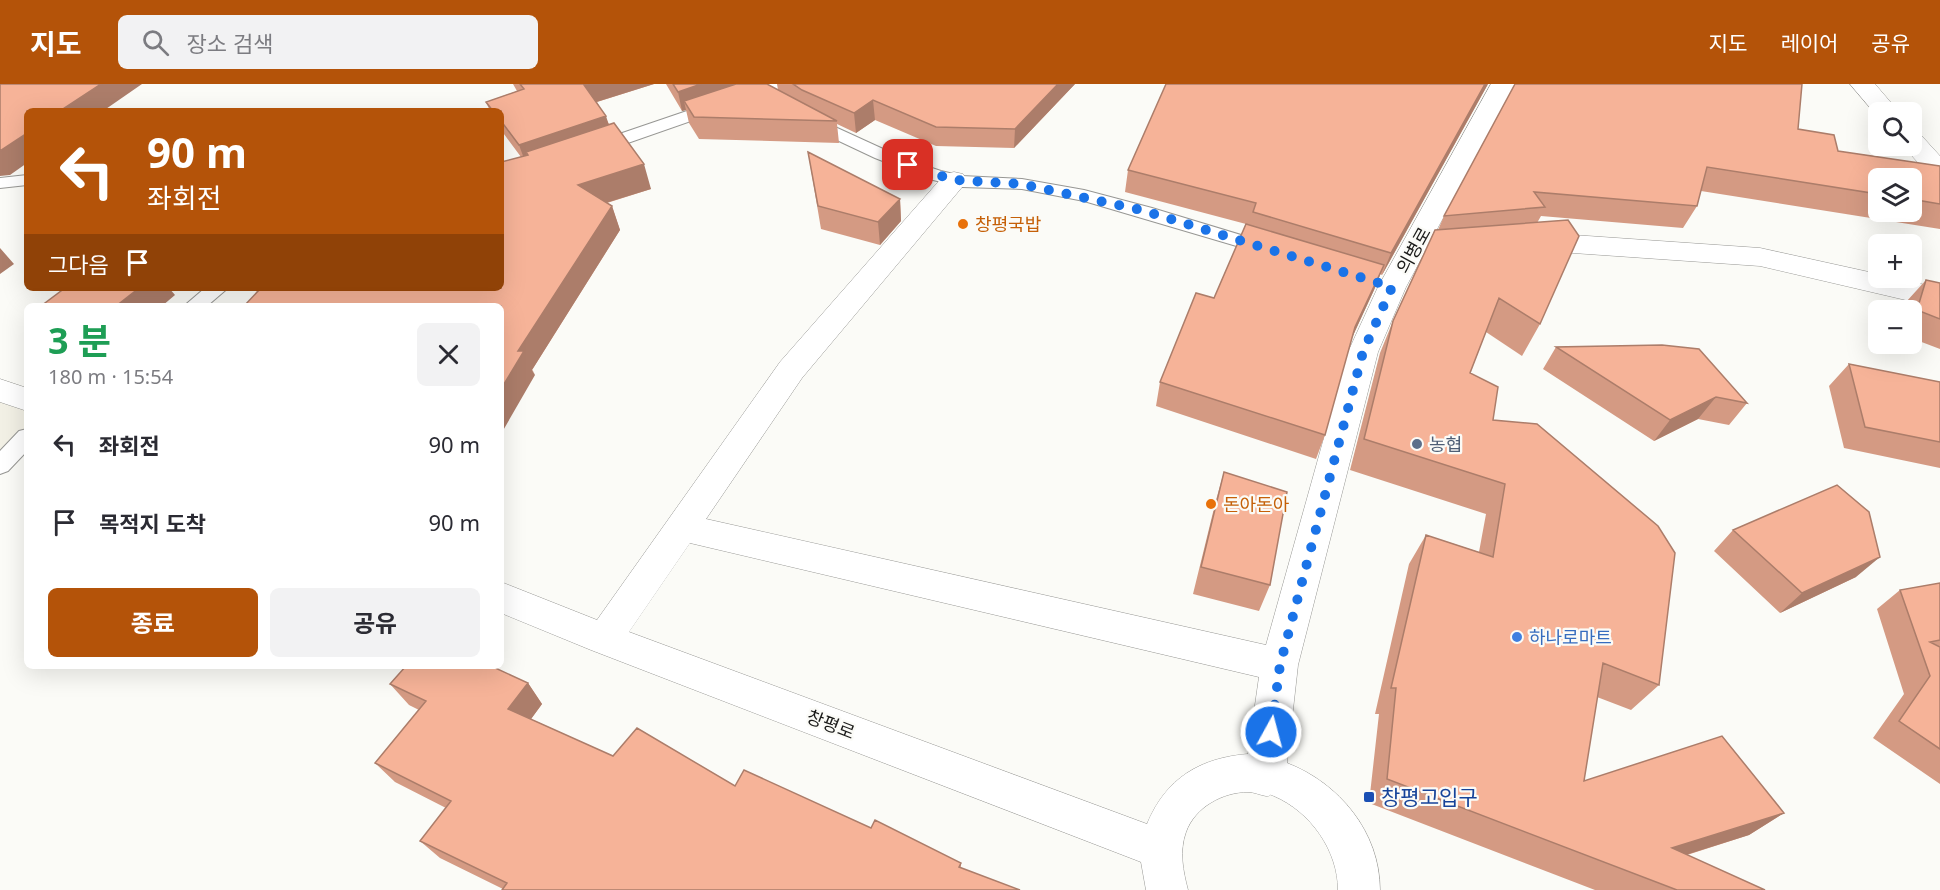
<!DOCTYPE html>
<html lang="ko">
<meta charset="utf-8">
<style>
:root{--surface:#fff;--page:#f2f2f3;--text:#2b2b33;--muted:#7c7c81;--accent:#b45309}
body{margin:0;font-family:"Noto Sans","Noto Sans KR",sans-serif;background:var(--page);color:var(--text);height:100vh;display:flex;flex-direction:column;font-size:22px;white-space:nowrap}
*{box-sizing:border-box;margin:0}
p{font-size:20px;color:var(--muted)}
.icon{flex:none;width:33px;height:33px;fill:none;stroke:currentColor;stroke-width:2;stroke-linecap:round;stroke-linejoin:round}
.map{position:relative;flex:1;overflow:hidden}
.side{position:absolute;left:24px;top:219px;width:480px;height:366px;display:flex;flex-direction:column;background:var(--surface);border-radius:9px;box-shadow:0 6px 24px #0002}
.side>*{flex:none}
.hud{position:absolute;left:24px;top:24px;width:480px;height:183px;border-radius:9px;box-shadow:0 6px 24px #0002;background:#b45309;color:#fff;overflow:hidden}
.tools{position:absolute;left:1868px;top:18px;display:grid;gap:12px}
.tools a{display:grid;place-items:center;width:54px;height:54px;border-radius:9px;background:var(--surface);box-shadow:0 6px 24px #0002;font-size:30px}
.pin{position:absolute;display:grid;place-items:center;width:51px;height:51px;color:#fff;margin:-26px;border-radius:12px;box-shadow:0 3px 9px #0006}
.me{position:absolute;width:66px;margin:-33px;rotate:7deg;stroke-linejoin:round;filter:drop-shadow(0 0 4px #0008)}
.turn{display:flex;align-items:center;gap:21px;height:126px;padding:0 24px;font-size:27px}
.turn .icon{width:78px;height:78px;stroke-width:2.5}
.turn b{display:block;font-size:42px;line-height:51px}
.then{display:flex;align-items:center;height:57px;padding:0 24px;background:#0003;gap:12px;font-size:22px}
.round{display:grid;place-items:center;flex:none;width:63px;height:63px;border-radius:9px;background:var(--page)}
.overview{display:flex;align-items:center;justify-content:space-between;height:102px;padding:0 24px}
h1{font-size:36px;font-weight:700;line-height:45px;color:#1e9e55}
.action{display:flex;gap:12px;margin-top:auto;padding:12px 24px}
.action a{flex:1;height:69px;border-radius:9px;background:var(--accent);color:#fff;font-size:24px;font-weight:700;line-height:69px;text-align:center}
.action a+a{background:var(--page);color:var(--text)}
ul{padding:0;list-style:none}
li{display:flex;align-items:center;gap:18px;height:78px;padding:0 24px}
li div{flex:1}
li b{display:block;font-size:22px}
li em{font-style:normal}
header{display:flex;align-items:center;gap:36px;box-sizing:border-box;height:84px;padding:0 30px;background:var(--accent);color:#fff}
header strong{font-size:28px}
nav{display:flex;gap:33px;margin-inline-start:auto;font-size:21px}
.search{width:420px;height:54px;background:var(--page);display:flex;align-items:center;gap:15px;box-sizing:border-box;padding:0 21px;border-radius:9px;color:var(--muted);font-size:22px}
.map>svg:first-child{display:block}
.built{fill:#f2f0e5}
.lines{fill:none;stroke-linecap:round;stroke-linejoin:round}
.service-casing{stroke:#979794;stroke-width:2}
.minor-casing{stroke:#979794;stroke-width:1}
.service{fill:#fff;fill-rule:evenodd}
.minor{fill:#fff;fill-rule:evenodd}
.wall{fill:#d49a83;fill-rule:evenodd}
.shaded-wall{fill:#ac7d6a}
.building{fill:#f6b398;stroke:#ac7d6a;stroke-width:1.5}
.route{stroke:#1a73e8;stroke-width:10;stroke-dasharray:0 18}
.food-dot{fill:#e8710a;stroke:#fbfbf7;stroke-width:2}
.service-dot{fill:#5c6f8a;stroke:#fbfbf7;stroke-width:2}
.shop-dot{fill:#3f7fe0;stroke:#fbfbf7;stroke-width:2}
.transit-dot{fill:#1a4fb4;stroke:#fbfbf7;stroke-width:2}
.labels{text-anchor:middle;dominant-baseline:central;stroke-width:4.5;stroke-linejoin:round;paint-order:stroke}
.food-label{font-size:18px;fill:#c56008;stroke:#fbfbf7;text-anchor:start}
.street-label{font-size:18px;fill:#1a1a19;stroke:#fbfbf7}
.service-label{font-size:18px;fill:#4e5e75;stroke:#fbfbf7;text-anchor:start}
.shop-label{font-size:18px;fill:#366cbe;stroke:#fbfbf7;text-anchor:start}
.near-transit-label{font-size:21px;fill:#164399;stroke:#fbfbf7;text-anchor:start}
</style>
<header>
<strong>지도</strong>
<div class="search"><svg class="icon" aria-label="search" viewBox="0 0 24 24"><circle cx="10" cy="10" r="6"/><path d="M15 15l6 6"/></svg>장소 검색</div>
<nav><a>지도</a><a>레이어</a><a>공유</a></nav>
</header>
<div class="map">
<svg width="1940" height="806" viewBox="0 0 1940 806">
<rect width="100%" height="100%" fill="#fbfbf7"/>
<path class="built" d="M0,315L27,325V343L0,369Z"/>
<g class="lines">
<g class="service-casing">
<path id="service" d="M766,0H790L788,3L602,68H590L588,64L590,60Z
M811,32L905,75L941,87L962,92L1022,95L1084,106L1152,124L1274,161L1276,165L1274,169L1267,171L1084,117L1022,105L962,103L929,95L875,74L805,41L803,37L805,33Z
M27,91V101L0,104V94Z
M205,204H228L207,222H184Z
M27,345V367L8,387L0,390V367L19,347Z"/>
</g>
<g class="minor-casing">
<path id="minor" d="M1491,0H1515L1406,203L1378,268L1298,581L1287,679C1339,699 1380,748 1380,806H1338C1338,767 1311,728 1274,712C1267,709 1273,712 1266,712C1260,711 1254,708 1248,708C1223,708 1195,723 1186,748C1179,767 1183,787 1188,806H1146L1141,778L591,566L501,529V498L597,536L780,278L945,90L954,88L963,90L967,96L963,102L802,294L706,435L1266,561L1348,268L1378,203ZM690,459L1259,593L1248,670C1200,674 1166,694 1147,740L629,548Z
M1850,0H1875L1899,28H1878V33Z
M1911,48L1920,50L1940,72V96L1931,93L1903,62H1911Z
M1530,148L1760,164L1878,190V194H1892L1940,204V224L1760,182L1530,166L1520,163L1516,157L1520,151Z
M0,295L27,304V327L0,318Z"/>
</g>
<use href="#service" class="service"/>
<use href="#minor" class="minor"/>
</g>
<path class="wall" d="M513,0H654L597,18L609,40L651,105L607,119L612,122L620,146L532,286L535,291L501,222L257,208L254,204H501L521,73L501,46V27H490L486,18L517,7Z
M666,0H767L778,6L777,0H1075L1014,64L936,62L875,36L856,49L837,40L839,59L699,55L689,39L686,26L682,27Z
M1488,0L1382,191L1380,190L1374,206L1352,253L1325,351L1316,375L1156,322L1160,298L1214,214L1246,140L1125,108L1128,86Z
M1515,0L1798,45L1838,67L1940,82V145L1701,107L1697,122L1683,144L1541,132L1537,139L1540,240L1522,272L1486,248L1470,289L1493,336L1659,601L1631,626L1597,613L1584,697L1784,729L1749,751L1687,771L1765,806H1595L1369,719L1379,630H1375L1409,480L1426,451L1479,468L1486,430L1350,386L1380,269L1393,237L1438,146L1444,132ZM1878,94H1911V128H1878Z
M808,68L900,115L901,137L880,161L821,145Z
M1926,196L1940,199V265L1911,254V226H1904L1906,218Z
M1556,263L1747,319L1729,341L1698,335L1654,357L1543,285Z
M1849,280L1940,298V384L1844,364L1829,302Z
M1224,388L1270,501L1259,527L1193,510L1216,416Z
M1733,446L1856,493L1780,529L1714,467Z
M1940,499V700L1873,654L1904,610L1877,525L1900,506Z
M528,599L542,620L531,635L613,672L735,702L871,744L961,779V784L503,805L440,774L420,757L446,724L395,698L375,679L419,626L409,621L390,600Z"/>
<path class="shaded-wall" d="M101,0H142L103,27H60Z
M588,0H654L590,20L584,1Z
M701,0H742L684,17L686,26L682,27L678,8Z
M1058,0H1075L1014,64L1015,45Z
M1485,0H1488L1382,191L1391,169Z
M873,16L875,36L856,49L854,29Z
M606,32L612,51L528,71L526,68L530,79L526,80L519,61Z
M27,49V79L10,91L0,92V67Z
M644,80L651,105L586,125L578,101Z
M900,115L901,137L880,161L878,138Z
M612,122L620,146L532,286L535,291L501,350V305L518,267Z
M0,164L14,180L0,190Z
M1384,181L1374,206L1346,267L1355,243Z
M139,204H169L175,211L162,222H116Z
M1716,313L1698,335L1654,357L1670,336Z
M1880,473L1856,493L1780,529L1802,509Z
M528,599L542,620L523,646L508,625Z
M1784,729L1749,751L1641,785L1672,764Z"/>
<path class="building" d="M0,0H101L60,27H27V49L0,67Z
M520,0H588L584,1L606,32L519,61L501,37V27H493L486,18L524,5Z
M673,0H701L678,8Z
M736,0H767L837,37L694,33L684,17Z
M793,0H1058L1015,45L936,43L873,16L854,29L802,6Z
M1166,0H1485L1391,169L1253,128L1256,119L1128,86Z
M1515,0H1802L1798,45L1834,51L1838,67L1940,82V120L1911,115V94H1878V110L1707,83L1697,122L1534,108L1545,123L1444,132Z
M614,39L644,80L578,101L612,122L518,267H524L501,305V222H244L260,205L259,204H501V78L528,71L526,68Z
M808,68L900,115L878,138L818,122Z
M1568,136L1579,152L1540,240L1499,214L1470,289L1498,303L1493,336L1537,340L1658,442L1675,469L1659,601L1603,579L1584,697L1722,652L1784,729L1672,764L1765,806H1677L1387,695L1396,604H1391L1426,451L1493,473L1505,400L1364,355L1393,237L1435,146Z
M1246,140L1384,181L1355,243L1325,351L1160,298L1196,209L1214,214Z
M1926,196L1940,199V235L1917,226Z
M65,204H139L116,222H41Z
M1662,261L1699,265L1747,319L1716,313L1670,336L1556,263Z
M1849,280L1940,298V358L1865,343Z
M1224,388L1287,408L1270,501L1201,483Z
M1837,401L1869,428L1880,473L1802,509L1733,446Z
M1940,499V556L1930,558L1940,563V665L1899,637L1930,592L1900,506Z
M406,582H491L528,599L508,625L613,672L637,644L735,702L744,686L871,744L875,736L961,779L959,783L1020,806H502L507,799L420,757L451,717L375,679L426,617L390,600Z"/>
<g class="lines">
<path class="route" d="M908,81L954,96L1021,100L1141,126L1392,203L1363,268L1280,581L1271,648"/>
</g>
<g class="food-dot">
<circle cx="963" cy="140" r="6"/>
<circle cx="1211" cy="420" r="6"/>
</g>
<circle class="service-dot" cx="1417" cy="360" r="6"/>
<circle class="shop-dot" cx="1517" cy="553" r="6"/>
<rect class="transit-dot" x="1363" y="707" width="12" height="12" rx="3"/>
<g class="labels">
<g class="food-label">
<text x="975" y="140">창평국밥</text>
<text x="1223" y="420">돈아돈아</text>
</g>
<g class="street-label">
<text transform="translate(1413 166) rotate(-61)">의병로</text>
<text transform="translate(831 640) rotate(21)">창평로</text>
</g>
<g class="service-label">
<text x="1429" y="360">농협</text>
</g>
<g class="shop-label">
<text x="1529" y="553">하나로마트</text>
</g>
<g class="near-transit-label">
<text x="1381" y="713">창평고입구</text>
</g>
</g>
</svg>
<div class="tools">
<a><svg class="icon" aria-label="search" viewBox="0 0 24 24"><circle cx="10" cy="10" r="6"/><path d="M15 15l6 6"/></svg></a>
<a><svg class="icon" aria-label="layers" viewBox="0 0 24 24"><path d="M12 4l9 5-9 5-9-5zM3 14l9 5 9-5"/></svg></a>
<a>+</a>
<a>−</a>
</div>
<div class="pin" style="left:908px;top:81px;background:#d93025"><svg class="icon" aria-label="arrive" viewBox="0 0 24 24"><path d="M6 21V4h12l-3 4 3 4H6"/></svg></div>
<svg class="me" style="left:1271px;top:648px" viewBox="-20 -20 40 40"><circle r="17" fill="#1a73e8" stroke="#fff" stroke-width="3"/><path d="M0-11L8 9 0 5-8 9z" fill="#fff"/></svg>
<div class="hud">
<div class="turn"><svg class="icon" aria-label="left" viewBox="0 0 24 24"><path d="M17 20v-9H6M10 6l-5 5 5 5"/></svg><div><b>90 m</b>좌회전</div></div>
<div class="then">그다음<svg class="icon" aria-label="arrive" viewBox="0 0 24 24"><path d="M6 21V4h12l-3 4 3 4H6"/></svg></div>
</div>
<section class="side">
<div class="overview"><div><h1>3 분</h1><p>180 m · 15:54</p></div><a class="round"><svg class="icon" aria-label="close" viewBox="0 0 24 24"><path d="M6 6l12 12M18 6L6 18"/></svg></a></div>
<ul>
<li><svg class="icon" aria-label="left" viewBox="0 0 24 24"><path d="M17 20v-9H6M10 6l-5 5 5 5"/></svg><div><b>좌회전</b></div><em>90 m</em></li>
<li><svg class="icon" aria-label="arrive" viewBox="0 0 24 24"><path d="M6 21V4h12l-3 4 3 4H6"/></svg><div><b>목적지 도착</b></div><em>90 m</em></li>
</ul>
<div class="action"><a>종료</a><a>공유</a></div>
</section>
</div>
